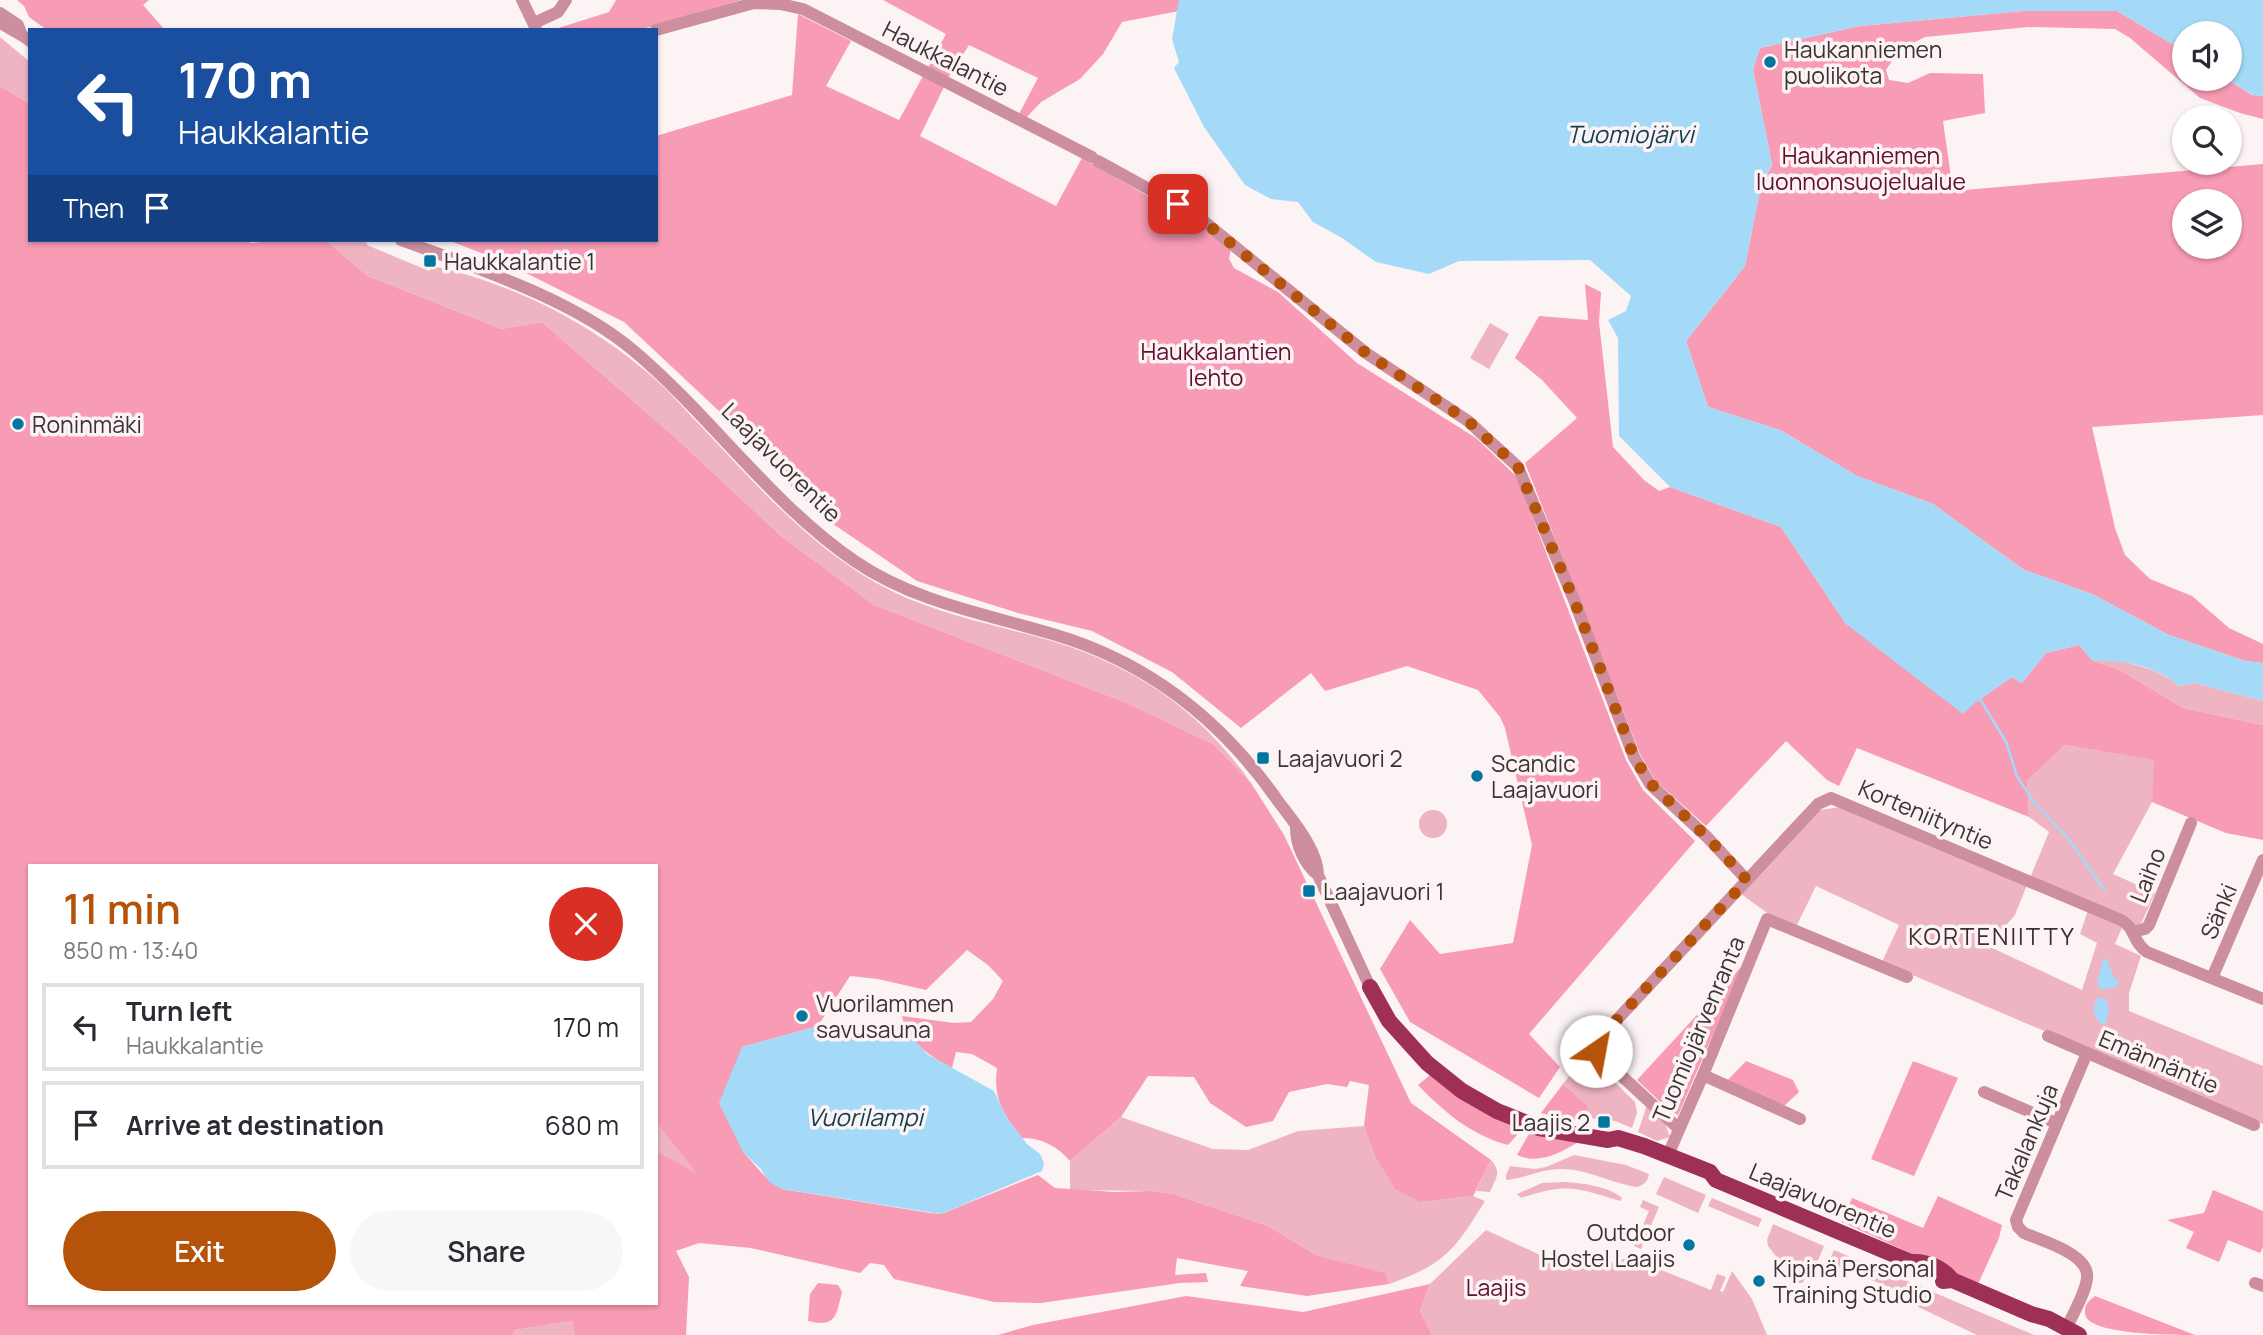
<!DOCTYPE html>
<meta charset="utf-8">
<style>
:root{--surface:#fff;--page:#f7f7f7;--text:#2b2b33;--muted:#7c7c81;--line:#e1e1e2;--accent:#b45309}
body{margin:0;font-family:Manrope,sans-serif;background:var(--page);color:var(--text);height:100vh;display:flex;flex-direction:column;font-size:26px;white-space:nowrap}
*{box-sizing:border-box;margin:0}
p{font-size:23px;color:var(--muted)}
.icon{flex:none;width:38px;height:38px;fill:none;stroke:currentColor;stroke-width:2;stroke-linecap:round;stroke-linejoin:round}
.map{position:relative;flex:1;overflow:hidden}
.sheet{position:absolute;left:28px;top:864px;width:630px;height:441px;display:flex;flex-direction:column;background:var(--surface);border-radius:0px;box-shadow:0 2px 5px #0004}
.sheet>*{flex:none}
.guide{position:absolute;left:28px;top:28px;width:630px;height:214px;border-radius:0px;box-shadow:0 2px 5px #0004;background:#1a4fa0;color:#fff;overflow:hidden}
.tools{position:absolute;left:2172px;top:21px;display:grid;gap:14px}
.tools a{display:grid;place-items:center;width:70px;height:70px;border-radius:50%;background:var(--surface);box-shadow:0 2px 5px #0004;font-size:35px}
.pin{position:absolute;display:grid;place-items:center;width:60px;height:60px;color:#fff;margin:-30px;border-radius:14px;box-shadow:0 4px 10px #0006}
.me{position:absolute;width:77px;margin:-38px;rotate:33deg;stroke-linejoin:round;filter:drop-shadow(0 0 5px #0008)}
.turn{display:flex;align-items:center;gap:24px;height:147px;padding:0 35px;font-size:32px}
.turn .icon{width:91px;height:91px;stroke-width:2.5}
.turn b{display:block;font-size:49px;line-height:60px}
.then{display:flex;align-items:center;height:66px;padding:0 35px;background:#0003;gap:14px;font-size:26px}
.round{display:grid;place-items:center;flex:none;width:74px;height:74px;border-radius:37px;background:var(--page)}
.summary{display:flex;align-items:center;justify-content:space-between;height:119px;padding:0 35px}
h1{font-size:42px;font-weight:600;line-height:52px;color:var(--accent)}
.cta{display:flex;gap:14px;margin-top:auto;padding:14px 35px}
.cta a{flex:1;height:80px;border-radius:42px;background:var(--accent);color:#fff;font-size:28px;font-weight:600;line-height:80px;text-align:center}
.cta a+a{background:var(--page);color:var(--text)}
ul{padding:0;list-style:none}
li{display:flex;align-items:center;gap:21px;height:88px;margin:0 14px 10px;padding:0 21px;border:4px solid var(--line);border-radius:0px}
li div{flex:1}
li b{display:block;font-size:26px}
li em{font-style:normal}
.map>svg:first-child{display:block}
.green{fill:#efb4c2;fill-rule:evenodd}
.forest{fill:#f89bb4;fill-rule:evenodd}
.water{fill:#a4daf7}
.lines{fill:none;stroke-linecap:round;stroke-linejoin:round}
.stream{stroke:#a4daf7;stroke-width:2.5}
.minor{stroke:#cd8e9e;stroke-width:12}
.major{stroke:#9e3058;stroke-width:16}
.route{stroke:#b45309;stroke-width:12;stroke-dasharray:0 21.6}
.poi-dot{fill:#0176a0;stroke:#fcf3f5;stroke-width:2.5}
.labels{text-anchor:middle;dominant-baseline:central;stroke-width:7;stroke-linejoin:round;paint-order:stroke}
.poi-label{font-size:23px;fill:#3c3335;stroke:#fcf3f5;text-anchor:start}
.street-label{font-size:23px;fill:#3c3335;stroke:#fcf3f5}
.park-label{font-size:23px;fill:#600f2f;stroke:#fcf3f5}
.water-label{font-size:24px;font-style:italic;fill:#123e51;stroke:#fcf3f5}
.neighbourhood-label{font-size:24px;letter-spacing:2px;fill:#402e33;stroke:#fcf3f5}
</style>
<div class="map">
<svg width="2263" height="1335" viewBox="0 0 2263 1335">
<rect width="100%" height="100%" fill="#fcf3f5"/>
<path class="green" d="M0,37L30,62V104L0,86Z
M325,240H366L367,245L429,271L433,266C515,284 593,324 656,380C671,393 683,408 697,422C754,482 808,546 882,586C930,612 986,623 1038,637C1129,662 1197,706 1251,783L1213,744L1127,703L874,605L780,535L679,441L542,322L501,329L368,276Z
M1490,323L1509,334L1489,369L1470,358Z
M2113,660C2138,665 2159,669 2179,686L2195,683L2263,701V725L2183,708L2120,670L2093,661Z
M2065,745L2155,760L2152,802L2113,874L2155,893L2140,926L2123,925L2115,944L2141,956L2129,993V1011L2263,1066V1124L1882,962L1899,925L1816,886L1796,927L1770,915L1741,894L1820,810L1840,807L2027,885L2049,832L2029,817L2027,781ZM2027,885L2088,910L2080,934L2097,943L2082,990L1988,946L2015,915Z
M1419 824a14 14 0 1 1 28 0a14 14 0 1 1-28 0Z
M1586,1055L1594,1062L1592,1064L1588,1062L1578,1074L1594,1088L1605,1077L1599,1071L1601,1069L1635,1102L1637,1113L1632,1128L1615,1121L1587,1118V1105L1563,1084Z
M1647,1105L1665,1123L1670,1137L1657,1141L1638,1132Z
M1121,1117L1213,1149L1248,1150L1298,1131L1364,1126L1374,1154L1420,1202L1473,1196L1485,1201C1454,1251 1445,1264 1389,1284L1384,1273L1316,1255L1268,1226L1173,1194L1150,1191L1070,1190V1161Z
M656,1122L701,1178L683,1165L656,1151Z
M1574,1155L1626,1165L1649,1174C1648,1181 1644,1185 1637,1187C1610,1183 1588,1169 1560,1169C1541,1169 1523,1179 1506,1180V1175L1510,1166L1535,1169L1546,1167Z
M1491,1160C1502,1172 1496,1178 1490,1192L1476,1191Z
M1664,1177L1706,1195L1698,1213L1656,1194Z
M1564,1182C1581,1183 1609,1186 1622,1198L1620,1201C1575,1187 1566,1183 1521,1198L1517,1194L1542,1183Z
M1712,1198L1762,1219L1758,1227L1708,1206Z
M1643,1200L1659,1207L1641,1249L1634,1246L1649,1211L1640,1207Z
M1773,1224L1824,1246L1816,1265L1802,1283H1797L1768,1246L1767,1240Z
M1486,1230L1564,1266L1616,1262L1629,1257L1711,1290L1717,1274L1726,1277L1720,1291L1723,1292L1732,1271L1752,1299L1767,1335H1432L1420,1311L1430,1284Z
M1834,1250L2034,1335H1977L1912,1304L1915,1297L1828,1263Z
M572,1321L575,1335H512L515,1330Z"/>
<path class="forest" d="M17,0H149L143,5L165,30H47L29,17L24,6Z
M616,0H741L639,30H552L609,12Z
M883,0H1179V11L1122,22L1103,54L1080,79L1041,102L1026,118L1019,114L1038,78L969,45L948,78L928,68L946,34Z
M2023,11H2117L2184,51V79H2227L2252,95L2263,96V119L2240,113L2200,98L2130,38L2115,29L2028,27L1925,37C1908,45 1896,54 1886,70L1889,80L1908,83L1930,73L1983,74L1985,113L1943,121L1953,191L2263,164V415L2092,427L2115,528L2125,555L2150,579L2192,596L2229,628L2263,644V663L2245,661L2169,635L2092,594L2024,570L1933,504L1857,476L1782,431L1708,407L1686,341L1745,266L1760,190L1772,164L1753,69L1760,48L1860,26ZM2184,201H2230V247H2184Z
M798,14L851,41L826,86L899,120L923,76L944,87L920,136L1056,206L1082,158L1215,235L1231,248L1229,259L1234,268L1278,292L1357,363L1476,438L1517,477L1626,760L1643,790L1695,841L1529,1034L1560,1067L1539,1098L1410,1022L1380,969L1410,920L1440,954L1513,943L1532,845L1505,728L1500,717L1478,690L1407,666L1325,691L1311,673L1241,728L1172,672L1092,631L1018,613L917,581L817,513L719,411L624,322L504,262L448,240H656V136L792,95Z
M0,86L30,104V240H246L251,243L277,240H325L368,276L501,329L542,322L679,441L780,535L874,605L1127,703L1213,744L1251,783L1284,835L1411,1103L1491,1160L1473,1196L1420,1202L1395,1189L1374,1154L1364,1126L1369,1085L1350,1081L1347,1087L1327,1084L1289,1092L1273,1121L1246,1127L1210,1103L1194,1077L1148,1076L1121,1117L1070,1161C1057,1146 1042,1138 1022,1138C1003,1113 993,1100 997,1068L972,1054L956,1052L952,1068C930,1056 907,1042 902,1016L954,1023L971,1022L993,999L1003,981L988,965L967,950L926,990L878,979L850,976L818,1026L742,1047L743,1152C756,1165 766,1181 782,1189L930,1213L941,1214L1038,1175L1055,1188L1115,1192L1150,1191L1173,1194L1268,1226L1316,1255L1385,1273L1389,1284L1307,1296L1240,1286L1248,1271L1177,1258L1175,1275L1206,1273L1208,1282L1180,1283L1041,1303L994,1302L894,1279L884,1265L870,1263L860,1273L751,1248L699,1243L676,1251L689,1277L686,1335H575L572,1321L515,1330L512,1335H0ZM30,866H656V1122L698,1175L683,1165L656,1151V1304H30Z
M1585,284L1601,292L1599,322L1613,447L1644,480L1659,491L1670,487L1781,527L1846,624L1976,702L2012,677L2022,683L2046,653L2079,645L2093,661L2120,670L2183,708L2263,725V840L2226,833L2152,802L2154,760L2065,745L2027,781L2029,817L1857,748L1839,786L1827,780L1786,741L1706,826L1655,780L1640,754L1525,463L1577,418L1542,380L1515,358L1539,316L1588,320Z
M1743,965L1678,1115L1670,1111L1637,1080Z
M1746,1061L1793,1080L1799,1092L1784,1106L1726,1082Z
M1913,1061L1958,1078L1914,1176L1871,1159Z
M1430,1075L1515,1126L1518,1134L1508,1145C1471,1135 1444,1112 1418,1085Z
M1563,1084L1587,1105V1118L1570,1121L1541,1113Z
M1530,1132L1580,1141C1560,1153 1539,1165 1517,1155Z
M2213,1190L2263,1211V1247L2260,1253L2228,1240L2219,1262L2186,1248L2194,1232L2167,1220L2204,1213Z
M1938,1196L2002,1225L1999,1238L1978,1284L1842,1222L1852,1198L1923,1228Z
M818,1283L838,1285L842,1292C836,1316 836,1328 808,1321L810,1294Z
M1430,1284L1420,1311L1432,1335H998L1033,1325L1186,1296L1303,1312Z
M2095,1296L2195,1335C2172,1335 2088,1335 2085,1314C2084,1305 2088,1301 2095,1296Z"/>
<path class="water" d="M1179,0H2263V96L2253,95L2227,79H2230V33H2184V51L2117,11H2023L1860,26L1760,48L1753,69L1772,163L1760,190L1745,266L1686,341L1708,407L1782,431L1857,476L1933,504L2024,570L2092,594L2169,635L2245,661L2263,663V701L2195,683L2179,686C2155,665 2125,660 2093,661L2079,645L2046,653L2022,683L2012,677L1976,702L1963,714L1846,624L1781,527L1670,487L1619,436L1618,338L1608,320L1626,311L1631,296L1590,260L1459,261L1429,274L1376,262L1342,238L1313,222L1298,202L1271,199L1245,185L1204,127L1174,68L1179,62L1172,39Z
M2103,959H2107L2113,976L2119,982L2117,986L2102,990L2097,983Z
M2099,997L2106,999L2109,1009L2106,1023L2104,1025C2093,1020 2090,1006 2099,997Z
M818,1026L856,1030L900,1026L927,1054L994,1091L1007,1118L1027,1144L1040,1154L1044,1163L1042,1171L941,1214L782,1189L769,1182L761,1169L743,1152L719,1103L742,1047Z"/>
<g class="lines">
<path class="stream" d="M1980,699L2006,742L2017,776L2035,804L2068,838L2105,891"/>
<path class="minor" d="M522,0L536,29
M0,13L18,25L21,33
M0,22C10,30 20,33 30,41
M534,23L558,12L566,0
M656,30L754,3L780,4L803,9L1092,157
M1098,161L1196,215L1366,353L1468,421L1518,467L1574,600L1634,757L1650,784L1707,837L1747,880
M401,240C476,268 573,299 634,351C712,417 771,504 856,562C917,603 987,614 1056,635C1149,663 1223,722 1278,801C1293,821 1318,850 1318,875L1370,987
M1296,828C1296,845 1304,864 1318,875
M2132,932L2145,929L2149,925L2191,823
M2212,978L2263,860
M2048,1036L2254,1125
M1703,1075L1800,1119
M1984,1092L2056,1123
M1679,1129L1598,1054L1596,1045L1598,1040L1818,804L1831,798L2121,920C2135,927 2133,943 2147,952L2263,999
M1668,1155L1703,1075L1767,919L1907,977
M2255,1283L2263,1286
M2066,1329C2072,1316 2086,1292 2087,1278C2090,1254 2042,1241 2024,1233L2018,1227L2016,1220L2087,1053"/>
<path class="major" d="M1370,987L1389,1021L1427,1063L1462,1091L1497,1111L1539,1128L1608,1140L1618,1138L1644,1146L1710,1172L1716,1180L1911,1262C1927,1261 1943,1268 1952,1280
M1943,1281L1952,1280L2031,1314L2049,1319L2079,1335"/>
</g>
<g class="lines">
<path class="route" d="M1178,204L1196,215L1366,353L1468,421L1518,467L1574,600L1634,757L1650,783L1707,837L1747,880L1598,1040L1596,1051"/>
</g>
<g class="poi-dot">
<circle cx="1770" cy="62" r="7"/>
<rect x="423" y="254" width="14" height="14" rx="3.5"/>
<circle cx="18" cy="424" r="7"/>
<rect x="1256" y="751" width="14" height="14" rx="3.5"/>
<circle cx="1477" cy="776" r="7"/>
<rect x="1302" y="884" width="14" height="14" rx="3.5"/>
<circle cx="802" cy="1016" r="7"/>
<rect x="1597" y="1115" width="14" height="14" rx="3.5"/>
<circle cx="1689" cy="1245" r="7"/>
<circle cx="1759" cy="1281" r="7"/>
</g>
<g class="labels">
<g class="poi-label">
<text x="1784" y="49">Haukanniemen<tspan x="1784" dy="26">puolikota</tspan></text>
<text x="444" y="261">Haukkalantie 1</text>
<text x="32" y="424">Roninmäki</text>
<text x="1277" y="758">Laajavuori 2</text>
<text x="1491" y="763">Scandic<tspan x="1491" dy="26">Laajavuori</tspan></text>
<text x="1323" y="891">Laajavuori 1</text>
<text x="816" y="1003">Vuorilammen<tspan x="816" dy="26">savusauna</tspan></text>
<text x="1590" y="1122" text-anchor="end">Laajis 2</text>
<text x="1675" y="1232" text-anchor="end">Outdoor<tspan x="1675" dy="26">Hostel Laajis</tspan></text>
<text x="1773" y="1268">Kipinä Personal<tspan x="1773" dy="26">Training Studio</tspan></text>
</g>
<g class="street-label">
<text transform="translate(946 58) rotate(27)">Haukkalantie</text>
<text transform="translate(782 462) rotate(45)">Laajavuorentie</text>
<text transform="translate(1926 814) rotate(23)">Korteniityntie</text>
<text transform="translate(2147 875) rotate(-68)">Laiho</text>
<text transform="translate(2218 911) rotate(-67)">Sänki</text>
<text transform="translate(1698 1029) rotate(-67)">Tuomiojärvenranta</text>
<text transform="translate(2159 1061) rotate(23)">Emännäntie</text>
<text transform="translate(2026 1142) rotate(-67)">Takalankuja</text>
<text transform="translate(1823 1200) rotate(23)">Laajavuorentie</text>
</g>
<g class="park-label">
<text x="1861" y="155">Haukanniemen<tspan x="1861" dy="26">luonnonsuojelualue</tspan></text>
<text x="1216" y="351">Haukkalantien<tspan x="1216" dy="26">lehto</tspan></text>
<text x="1496" y="1287">Laajis</text>
</g>
<g class="water-label">
<text x="1630" y="133">Tuomiojärvi</text>
<text x="865" y="1116">Vuorilampi</text>
</g>
<g class="neighbourhood-label">
<text x="1992" y="935">KORTENIITTY</text>
</g>
</g>
</svg>
<div class="tools">
<a><svg class="icon" aria-label="sound" viewBox="0 0 24 24"><path d="M4 9h4l5-4v14l-5-4H4zM17 9q2 3 0 6"/></svg></a>
<a><svg class="icon" aria-label="search" viewBox="0 0 24 24"><circle cx="10" cy="10" r="6"/><path d="M15 15l6 6"/></svg></a>
<a><svg class="icon" aria-label="layers" viewBox="0 0 24 24"><path d="M12 4l9 5-9 5-9-5zM3 14l9 5 9-5"/></svg></a>
</div>
<div class="pin" style="left:1178px;top:204px;background:#d93025"><svg class="icon" aria-label="arrive" viewBox="0 0 24 24"><path d="M6 21V4h12l-3 4 3 4H6"/></svg></div>
<svg class="me" style="left:1596px;top:1051px" viewBox="-20 -20 40 40"><circle r="19" fill="#fff"/><path d="M0-13L10 11 0 6-10 11z" fill="#b45309"/></svg>
<div class="guide">
<div class="turn"><svg class="icon" aria-label="left" viewBox="0 0 24 24"><path d="M17 20v-9H6M10 6l-5 5 5 5"/></svg><div><b>170 m</b>Haukkalantie</div></div>
<div class="then">Then<svg class="icon" aria-label="arrive" viewBox="0 0 24 24"><path d="M6 21V4h12l-3 4 3 4H6"/></svg></div>
</div>
<section class="sheet">
<div class="summary"><div><h1>11 min</h1><p>850 m · 13:40</p></div><a class="round" style="background:#d93025;color:#fff"><svg class="icon" aria-label="close" viewBox="0 0 24 24"><path d="M6 6l12 12M18 6L6 18"/></svg></a></div>
<ul>
<li><svg class="icon" aria-label="left" viewBox="0 0 24 24"><path d="M17 20v-9H6M10 6l-5 5 5 5"/></svg><div><b>Turn left</b><p>Haukkalantie</p></div><em>170 m</em></li>
<li><svg class="icon" aria-label="arrive" viewBox="0 0 24 24"><path d="M6 21V4h12l-3 4 3 4H6"/></svg><div><b>Arrive at destination</b></div><em>680 m</em></li>
</ul>
<div class="cta"><a>Exit</a><a>Share</a></div>
</section>
</div>
